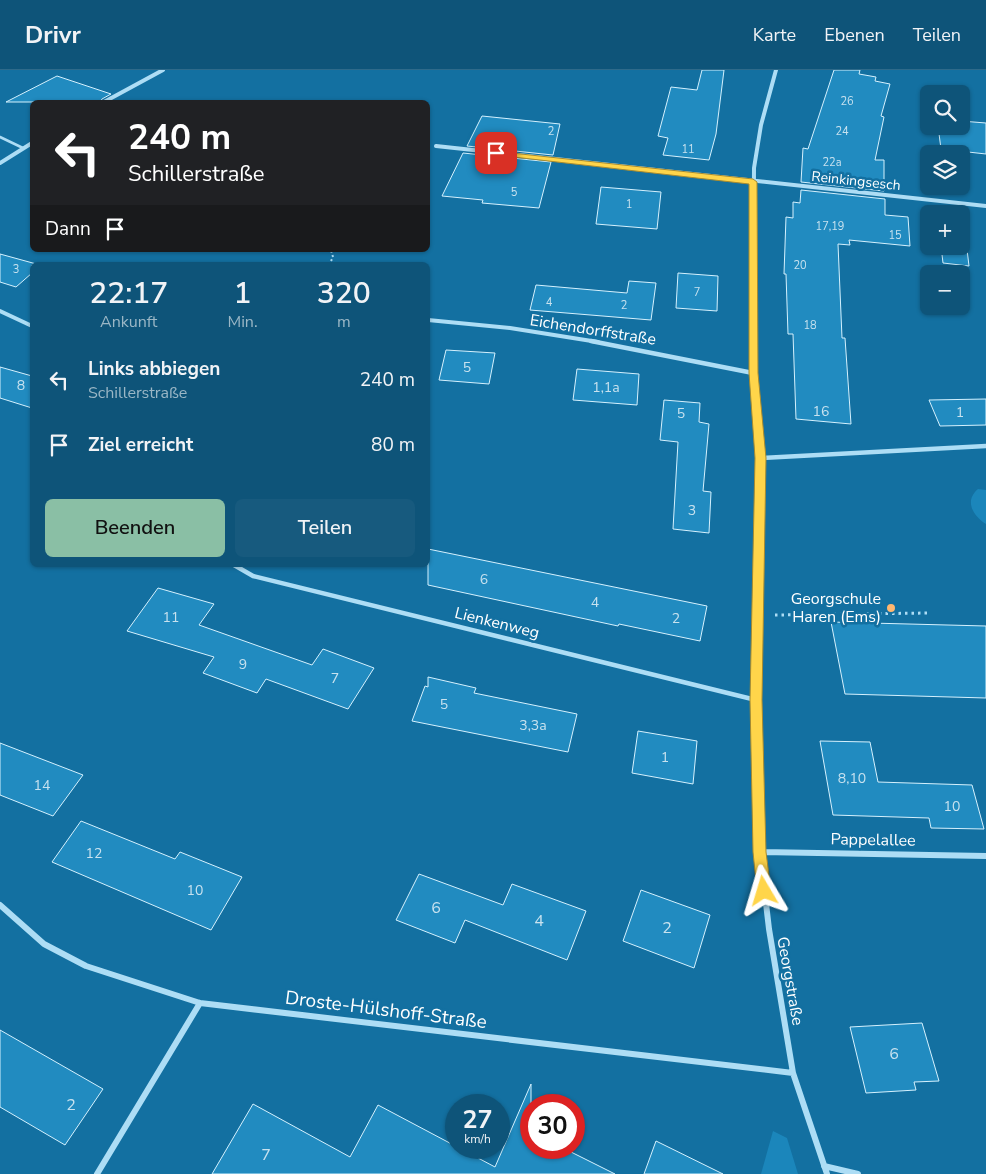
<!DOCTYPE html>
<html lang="de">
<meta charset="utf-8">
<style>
:root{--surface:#0e5479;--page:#175a7e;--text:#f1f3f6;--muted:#9bb7c6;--line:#2e6a8a;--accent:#8abfa5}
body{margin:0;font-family:"Nunito Sans",sans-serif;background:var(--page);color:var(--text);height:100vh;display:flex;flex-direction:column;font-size:19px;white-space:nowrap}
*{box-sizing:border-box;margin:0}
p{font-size:16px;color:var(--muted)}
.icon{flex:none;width:28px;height:28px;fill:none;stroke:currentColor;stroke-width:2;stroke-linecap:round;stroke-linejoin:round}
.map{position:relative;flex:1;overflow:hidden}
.sheet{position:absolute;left:30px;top:192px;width:400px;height:305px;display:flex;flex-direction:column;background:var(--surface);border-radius:8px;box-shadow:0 1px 4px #0004}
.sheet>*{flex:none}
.guide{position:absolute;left:30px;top:30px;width:400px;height:152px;border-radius:8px;box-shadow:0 1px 4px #0004;background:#202124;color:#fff;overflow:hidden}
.buttons{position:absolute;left:920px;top:15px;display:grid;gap:10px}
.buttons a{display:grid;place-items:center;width:50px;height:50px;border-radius:8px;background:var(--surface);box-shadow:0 1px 4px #0004;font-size:25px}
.speed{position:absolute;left:445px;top:1024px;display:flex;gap:10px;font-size:25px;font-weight:700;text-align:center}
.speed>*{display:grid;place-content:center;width:65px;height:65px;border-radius:50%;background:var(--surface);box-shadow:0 1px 4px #0004;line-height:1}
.speed small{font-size:12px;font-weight:400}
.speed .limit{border:8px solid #d22;background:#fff;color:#111}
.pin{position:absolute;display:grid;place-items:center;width:42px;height:42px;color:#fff;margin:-21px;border-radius:10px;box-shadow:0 2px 8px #0006}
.me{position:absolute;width:55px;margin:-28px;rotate:353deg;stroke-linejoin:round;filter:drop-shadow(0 0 4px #0008)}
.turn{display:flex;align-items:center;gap:18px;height:105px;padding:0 15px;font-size:22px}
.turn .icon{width:65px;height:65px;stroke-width:2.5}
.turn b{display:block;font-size:35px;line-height:42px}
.then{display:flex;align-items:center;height:48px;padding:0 15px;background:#0003;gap:10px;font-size:19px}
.eta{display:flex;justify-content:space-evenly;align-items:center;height:85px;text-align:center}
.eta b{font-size:30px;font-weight:600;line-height:35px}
.button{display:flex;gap:10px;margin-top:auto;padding:10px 15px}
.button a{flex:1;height:58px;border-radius:8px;background:var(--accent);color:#111;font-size:20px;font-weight:600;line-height:58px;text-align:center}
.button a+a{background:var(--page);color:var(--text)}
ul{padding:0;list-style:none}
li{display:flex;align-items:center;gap:15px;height:65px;padding:0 15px}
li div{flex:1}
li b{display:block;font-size:19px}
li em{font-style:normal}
header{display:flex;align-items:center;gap:30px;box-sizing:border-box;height:70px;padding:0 25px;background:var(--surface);border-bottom:1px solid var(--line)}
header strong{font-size:24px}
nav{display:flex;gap:28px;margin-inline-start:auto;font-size:18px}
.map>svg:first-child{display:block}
.green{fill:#1b86bb}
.building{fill:#218bc0;stroke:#d5f1fe}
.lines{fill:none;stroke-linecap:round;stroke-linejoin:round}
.path-far1{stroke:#adddf5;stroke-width:2;stroke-dasharray:2 2.5;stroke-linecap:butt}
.path{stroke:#adddf5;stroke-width:3;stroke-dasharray:2.5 4;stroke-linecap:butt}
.service{stroke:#adddf5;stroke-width:2.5}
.minor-far2{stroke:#adddf5;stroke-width:4}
.minor-far1{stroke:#adddf5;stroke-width:4.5}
.minor{stroke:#adddf5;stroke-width:6}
.route{fill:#ffd54a;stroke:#a68a30}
.poi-dot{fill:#ffb770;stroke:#1370a1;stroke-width:2}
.labels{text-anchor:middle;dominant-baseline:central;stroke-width:5;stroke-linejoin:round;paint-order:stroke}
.far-number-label{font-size:11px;fill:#c8e2ef}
.far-street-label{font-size:14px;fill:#fff;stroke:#1370a1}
.number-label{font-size:14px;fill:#c8e2ef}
.street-label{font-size:16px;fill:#fff;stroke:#1370a1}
.poi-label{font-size:16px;fill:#fff;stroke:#1370a1;text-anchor:end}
.near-number-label{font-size:16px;fill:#c8e2ef}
.near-street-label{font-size:19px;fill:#fff;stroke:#1370a1}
</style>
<header>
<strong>Drivr</strong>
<nav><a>Karte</a><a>Ebenen</a><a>Teilen</a></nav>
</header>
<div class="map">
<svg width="986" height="1104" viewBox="0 0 986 1104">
<rect width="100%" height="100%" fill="#1370a1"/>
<path class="green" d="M978,419L986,420V454C973,446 964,431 978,419Z
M773,1061L787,1068L798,1104H761Z"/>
<path class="building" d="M702,0H724L716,64L709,90L663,85L668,68L658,66L671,17L697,20Z
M834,0H860L859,4L876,7L875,11L890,14L881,46L884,47L875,90H884V121L801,112L803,78L808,79Z
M57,6L111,24L102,29L100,32H6Z
M482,46L560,54L553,85L467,76Z
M961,51L986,53V84L941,79L938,56H961Z
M463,83L551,92L539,138L482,133L483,130L442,126Z
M601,117L661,122L657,159L596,154Z
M801,120L885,129V145L908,147L910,176L849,170L850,175L838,174L842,268H845L851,354L796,349L793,264H788L786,204H784L786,147L793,148V132L800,133Z
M961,163H965L969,196L943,193L941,176H961Z
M0,184L40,195H32V203L16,217L0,212Z
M678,203L718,206L717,241L676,238Z
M629,211L656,213L651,250L530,240L536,215L627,223Z
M446,280L495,283L489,314L439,310Z
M0,297L32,306V338L0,328Z
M577,299L639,304L637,335L573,330Z
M986,329V355L940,356L929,330Z
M664,330L700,333L699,352L709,354L703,421L711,422L709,463L673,459L678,372L660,370Z
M428,479L707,536L700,571L619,554L618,556L428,515Z
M158,518L214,534L199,555L312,595L323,579L374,598L348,639L266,609L257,623L203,603L214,587L127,561Z
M831,552L986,556V628L845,624Z
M428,607L476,618L474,623L577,644L568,682L412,651L425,616L428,617Z
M638,661L697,671L693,714L632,703Z
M820,671L870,672L878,712L972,715L984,759L931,758L929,748L833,745Z
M0,673L83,705L53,746L0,725Z
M81,751L175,789L180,782L242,807L211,860L52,792Z
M419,804L503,835L512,814L586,841L567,890L465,850L455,873L396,850Z
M641,820L710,845L694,898L623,871Z
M922,953L939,1011L914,1012L916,1020L866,1023L850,957Z
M0,960L103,1019L65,1075L0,1037Z
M531,1014V1078H563L615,1104H212L253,1034L350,1087L378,1035L495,1097Z
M656,1071L723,1104H644Z"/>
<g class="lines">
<path class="path-far1" d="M329,195L333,187L331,180"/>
<path class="path" d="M775,545L929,543"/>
<path class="service" d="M0,67L23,78"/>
<path class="minor-far2" d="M104,32L163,0
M436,76L986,136
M0,93L32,73
M0,241L32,256
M428,250L510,258L598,272
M753,272L754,98L761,55L776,0"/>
<path class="minor-far1" d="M591,271L753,303
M753,271V303L760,388L756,631
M760,388L986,376
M234,495L253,506L756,630"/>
<path class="minor" d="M754,629L756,630
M756,629L760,782L769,859L793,1003L827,1104
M760,782L986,786
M0,835L44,874L86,896L200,933L793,1003
M824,1096L858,1104
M97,1104L200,933"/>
</g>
<path class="route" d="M493,81L753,109L757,112L758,303L766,388L762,630L766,782L771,821L769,825L764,827L759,825L757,821L753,782L750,630L755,388L749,303V114L496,85L492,83Z"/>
<circle class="poi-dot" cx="891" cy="538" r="5"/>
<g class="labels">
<g class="far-number-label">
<text x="847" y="31">26</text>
<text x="551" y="61">2</text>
<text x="842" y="61">24</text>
<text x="688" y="79">11</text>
<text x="832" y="92">22a</text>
<text x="514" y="122">5</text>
<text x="629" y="134">1</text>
<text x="830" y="156">17,19</text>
<text x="895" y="165">15</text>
<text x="800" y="195">20</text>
<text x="16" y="199">3</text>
<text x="697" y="222">7</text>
<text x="549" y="232">4</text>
<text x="624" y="235">2</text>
<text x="810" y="255">18</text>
</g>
<g class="far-street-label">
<text transform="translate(856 111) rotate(6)">Reinkingsesch</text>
</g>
<g class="number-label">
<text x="467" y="297">5</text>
<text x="21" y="315">8</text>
<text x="606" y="317">1,1a</text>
<text x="821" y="341">16</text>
<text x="960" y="342">1</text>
<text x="681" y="343">5</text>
<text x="692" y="440">3</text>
<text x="484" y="509">6</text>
<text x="595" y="532">4</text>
<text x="171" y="547">11</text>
<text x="676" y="548">2</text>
<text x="243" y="594">9</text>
<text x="335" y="608">7</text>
<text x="444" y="634">5</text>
<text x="533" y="655">3,3a</text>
<text x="665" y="687">1</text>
<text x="852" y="708">8,10</text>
<text x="42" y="715">14</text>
<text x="952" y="736">10</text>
<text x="94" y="783">12</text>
<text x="195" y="820">10</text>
</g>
<g class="street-label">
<text transform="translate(593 260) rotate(9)">Eichendorffstraße</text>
<text transform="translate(497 553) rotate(14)">Lienkenweg</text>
<text transform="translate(873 770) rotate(1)">Pappelallee</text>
<text transform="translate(790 911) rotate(80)">Georgstraße</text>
</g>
<g class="poi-label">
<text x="881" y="529">Georgschule<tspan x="881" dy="18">Haren (Ems)</tspan></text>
</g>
<g class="near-number-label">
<text x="436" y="838">6</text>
<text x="539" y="851">4</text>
<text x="667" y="858">2</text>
<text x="894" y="984">6</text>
<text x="71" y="1035">2</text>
<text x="266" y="1085">7</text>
</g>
<g class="near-street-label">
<text transform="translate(386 940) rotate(7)">Droste-Hülshoff-Straße</text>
</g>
</g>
</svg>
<div class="buttons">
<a><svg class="icon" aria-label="search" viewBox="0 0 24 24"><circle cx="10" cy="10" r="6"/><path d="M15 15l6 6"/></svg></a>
<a><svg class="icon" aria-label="layers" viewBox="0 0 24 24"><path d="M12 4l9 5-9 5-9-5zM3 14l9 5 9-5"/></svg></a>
<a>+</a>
<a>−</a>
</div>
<div class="speed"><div>27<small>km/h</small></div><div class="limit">30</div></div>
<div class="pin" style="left:496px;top:83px;background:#d93025"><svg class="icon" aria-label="arrive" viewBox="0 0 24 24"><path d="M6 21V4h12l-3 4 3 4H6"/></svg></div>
<svg class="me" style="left:764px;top:821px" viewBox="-20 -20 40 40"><path d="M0-17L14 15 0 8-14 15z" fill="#ffd54a" stroke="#fff" stroke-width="4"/></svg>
<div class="guide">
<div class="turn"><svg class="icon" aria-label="left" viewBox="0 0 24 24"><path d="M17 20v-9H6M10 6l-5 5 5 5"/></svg><div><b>240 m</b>Schillerstraße</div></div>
<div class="then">Dann<svg class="icon" aria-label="arrive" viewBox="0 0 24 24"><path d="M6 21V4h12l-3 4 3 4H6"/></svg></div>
</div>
<section class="sheet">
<div class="eta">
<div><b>22:17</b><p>Ankunft</p></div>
<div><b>1</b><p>Min.</p></div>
<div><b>320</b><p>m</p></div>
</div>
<ul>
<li><svg class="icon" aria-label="left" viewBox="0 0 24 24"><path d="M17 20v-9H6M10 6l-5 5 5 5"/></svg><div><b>Links abbiegen</b><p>Schillerstraße</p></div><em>240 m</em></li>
<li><svg class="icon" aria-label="arrive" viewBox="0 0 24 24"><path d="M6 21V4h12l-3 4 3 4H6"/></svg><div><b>Ziel erreicht</b></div><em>80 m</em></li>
</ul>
<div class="button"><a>Beenden</a><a>Teilen</a></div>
</section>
</div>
